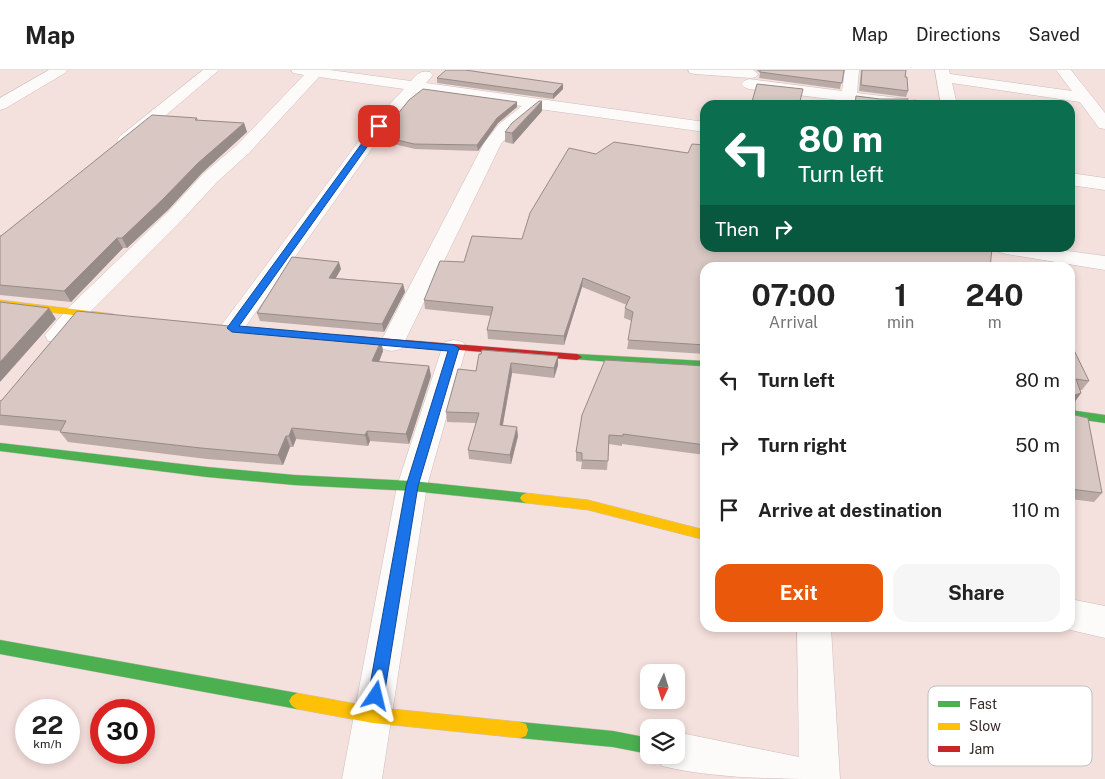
<!DOCTYPE html>
<style>
:root{--surface:#fff;--page:#f6f6f6;--text:#222;--muted:#767676;--line:#e0e0e0;--accent:#ea580c}
body{margin:0;font-family:"Public Sans",sans-serif;background:var(--page);color:var(--text);height:100vh;display:flex;flex-direction:column;font-size:19px;white-space:nowrap}
*{box-sizing:border-box;margin:0}
p{font-size:16px;color:var(--muted)}
.icon{flex:none;width:28px;height:28px;fill:none;stroke:currentColor;stroke-width:2;stroke-linecap:round;stroke-linejoin:round}
.map{position:relative;flex:1;overflow:hidden}
.drawer{position:absolute;left:700px;top:192px;width:375px;height:370px;display:flex;flex-direction:column;background:var(--surface);border-radius:15px;box-shadow:0 2px 8px #0003}
.drawer>*{flex:none}
.top-card{position:absolute;left:700px;top:30px;width:375px;height:152px;border-radius:15px;box-shadow:0 2px 8px #0003;background:#0b6e4f;color:#fff;overflow:hidden}
.needle{width:32px;rotate:184deg}
.tools{position:absolute;left:640px;top:594px;display:grid;gap:10px}
.tools a{display:grid;place-items:center;width:45px;height:45px;border-radius:10px;background:var(--surface);box-shadow:0 2px 8px #0003;font-size:25px}
.speed{position:absolute;left:15px;top:629px;display:flex;gap:10px;font-size:25px;font-weight:700;text-align:center}
.speed>*{display:grid;place-content:center;width:65px;height:65px;border-radius:50%;background:var(--surface);box-shadow:0 2px 8px #0003;line-height:1}
.speed small{font-size:12px;font-weight:400}
.speed .limit{border:8px solid #d22;background:#fff;color:#111}
.pin{position:absolute;display:grid;place-items:center;width:42px;height:42px;color:#fff;margin:-21px;border-radius:10px;box-shadow:0 2px 8px #0006}
.me{position:absolute;width:55px;margin:-28px;rotate:10deg;stroke-linejoin:round;filter:drop-shadow(0 0 4px #0008)}
.turn{display:flex;align-items:center;gap:18px;height:105px;padding:0 15px;font-size:22px}
.turn .icon{width:65px;height:65px;stroke-width:2.5}
.turn b{display:block;font-size:35px;line-height:42px}
.then{display:flex;align-items:center;height:48px;padding:0 15px;background:#0003;gap:10px;font-size:19px}
.eta{display:flex;justify-content:space-evenly;align-items:center;height:85px;text-align:center}
.eta b{font-size:30px;font-weight:700;line-height:35px}
.cta{display:flex;gap:10px;margin-top:auto;padding:10px 15px}
.cta a{flex:1;height:58px;border-radius:15px;background:var(--accent);color:#fff;font-size:20px;font-weight:700;line-height:58px;text-align:center}
.cta a+a{background:var(--page);color:var(--text)}
ul{padding:0;list-style:none}
li{display:flex;align-items:center;gap:15px;height:65px;padding:0 15px}
li div{flex:1}
li b{display:block;font-size:19px}
li em{font-style:normal}
header{display:flex;align-items:center;gap:30px;box-sizing:border-box;height:70px;padding:0 25px;background:var(--surface);border-bottom:1px solid var(--line)}
header strong{font-size:24px}
nav{display:flex;gap:28px;margin-inline-start:auto;font-size:18px}
.map>svg:first-child{display:block}
.lines{fill:none;stroke-linecap:round;stroke-linejoin:round}
.street-casing{stroke:#cdbebc;stroke-width:1}
.fast-casing{stroke:#cdbebc;stroke-width:1}
.slow-casing{stroke:#cdbebc;stroke-width:1}
.jam-casing{stroke:#cdbebc;stroke-width:1}
.street{fill:#fdfafa;fill-rule:evenodd}
.fast{fill:#4caf50;fill-rule:evenodd}
.slow{fill:#ffc107;fill-rule:evenodd}
.jam{fill:#c62828;fill-rule:evenodd}
.wall{fill:#baaba7}
.shaded-wall{fill:#978b88}
.building{fill:#d8c7c2;stroke:#978b88}
.route{fill:#1a73e8;stroke:#114b97}
.key{fill:#fff;stroke:#c3bfbe;stroke-width:1}
.key-label{font-size:14px;fill:#362927}
</style>
<header>
<strong>Map</strong>
<nav><a>Map</a><a>Directions</a><a>Saved</a></nav>
</header>
<div class="map">
<svg width="1105" height="709" viewBox="0 0 1105 709">
<rect width="100%" height="100%" fill="#f4e0dd"/>
<g class="lines">
<g class="street-casing">
<path id="street" d="M49,0H67L65,3L6,38L0,40V28Z
M203,0H219L132,74L126,75L120,74L117,70L120,66Z
M291,0H330L411,11C417,4 421,0 430,2L433,5L426,13L705,52V62L539,39L511,62L501,74L404,273L401,279L392,281L383,279L380,273L484,73L499,54L522,36L419,22L385,60L241,263L232,266L223,263L220,258L223,253L373,52L404,19L319,7L249,83L217,112L183,149L84,248L66,271L57,273L48,271L45,265L68,238L169,141L203,104L237,75L304,5L293,3Z
M688,0H753L758,4L756,7L751,8L695,4L690,3Z
M845,0H859L857,23L916,30L922,32L924,35H878L749,19L744,17L741,14L744,11L749,9L842,21Z
M935,0H949L950,4L1072,21L1056,0H1071L1105,43V59L1099,58L1080,32L952,13L957,35H941Z
M1070,103L1105,108V120L1070,115Z
M995,178H1045L1105,186V200L1006,184L999,182Z
M454,270L463,272L466,278L427,416L382,709H342L397,416L442,278L445,272Z
M1070,529L1105,536V568L1062,558H1070Z
M797,558H831L840,709C785,709 713,709 662,696L658,685H676V662L799,687Z"/>
</g>
<g class="fast-casing">
<path id="fast" d="M577,284L705,291V299L573,289L572,287L573,285Z
M1070,340L1105,345V353L1070,348Z
M0,373L207,397L294,405L412,411L526,423L530,425L532,428L530,431L526,433L412,421L294,415L207,407L0,381Z
M0,570L297,623L302,626L305,631L302,636L297,639L0,584Z
M520,652L613,661L649,668V684L613,677L520,668L514,666L512,660L514,654Z"/>
</g>
<g class="slow-casing">
<path id="slow" d="M0,230L113,244L118,247L113,250L0,236Z
M526,423L588,430L705,460V470L588,440L526,433L522,431L520,428L522,425Z
M297,623L373,637L520,652L526,654L528,660L526,666L520,668L373,653L297,639L292,636L289,631L292,626Z"/>
</g>
<g class="jam-casing">
<path id="jam" d="M343,265L577,284L582,287L577,290L339,270L338,268L339,266Z"/>
</g>
<use href="#street" class="street"/>
<use href="#fast" class="fast"/>
<use href="#slow" class="slow"/>
<use href="#jam" class="jam"/>
</g>
<path class="wall" d="M756,0H844L840,19L759,8L760,3Z
M861,0H906L905,7L908,21L906,27L859,21Z
M437,8L563,19L553,29L437,13Z
M517,32V37L498,53L478,81L415,79L381,71L380,66Z
M542,41L513,74L505,72V62Z
M197,48L198,50L244,53L247,62L202,103L168,140L127,178H123L71,232L0,225V166Z
M464,192L705,198V284L627,279L632,251L624,248L625,238L627,235L582,217L564,275L488,269L487,260L491,246L425,239L424,230Z
M341,199L336,208L403,214L405,222L384,262L260,251L257,243Z
M381,271L383,281L379,292L429,296L431,306L409,374L370,371L368,376L296,369L293,377H290L283,395L207,389L68,372L60,362V361L0,355V331Z
M1070,272L1089,311L1082,320H1080L1081,323L1075,331V345L1102,423L1094,432L1070,429Z
M481,284L558,286V295L554,308L512,303L503,355L518,366L511,394L469,389L468,380L476,353L447,352L446,342L476,301Z
M705,296V385L622,374V376L609,374L607,400L581,399L582,392L576,391V382Z
M705,419V450L702,449Z"/>
<path class="shaded-wall" d="M563,14V19L553,29V24Z
M542,31V41L513,74L512,63Z
M517,32V37L498,53L478,81L477,75L497,48Z
M244,53L247,62L202,103L168,140L127,178L122,168L198,93Z
M117,168L123,178L71,232L64,221Z
M339,192L341,199L331,216L329,208Z
M583,208L582,217L564,275V266Z
M403,214L405,222L384,262L382,254Z
M49,238L56,249L0,312V292Z
M381,271L383,281L375,302L372,291Z
M558,286V295L554,308V298Z
M511,293L512,303L501,364L500,355Z
M429,296L431,306L409,374L406,364Z
M1081,323L1074,333L1075,325Z
M517,357L518,366L511,394L510,385Z
M292,358L296,369L293,377L289,366Z
M367,361L370,371L368,376L365,365Z
M286,366L290,377L283,395L278,385Z"/>
<path class="building" d="M446,0H465L563,14L553,24L437,8Z
M760,0H844L842,13L760,2Z
M862,0H906L905,7H907L908,21L861,15Z
M757,14L803,19L799,35H751Z
M423,19L517,32L497,48L477,75L414,74L380,66L409,30Z
M856,26L880,29H908V34L918,35H855Z
M539,31H542L512,63L505,62L512,53Z
M152,45L197,48L195,50L244,53L198,93L163,129L122,168H117L64,221L0,215V166H1Z
M614,72L688,83L692,74L705,75V178H992L990,198H705V275L628,270L633,242L625,238L630,227L583,208L564,266L487,260L493,237L424,230L440,191L464,192L472,166L522,169L530,143L569,78L596,84Z
M292,187L339,192L329,208L403,214L382,254L257,243Z
M0,232L49,238L0,292Z
M77,241L381,271L372,291L429,296L406,364L367,361L365,365L292,358L289,366H286L278,385L201,378L60,362L66,351L0,345V331L2,330Z
M1070,272L1089,311L1076,309L1081,323L1075,325V345L1088,348L1102,423L1070,419Z
M482,280L558,286L554,298L511,293L500,355L517,357L510,385L468,380L479,343L446,342L458,299L476,301L479,284H481Z
M605,290L705,296V375L623,364V366L609,365L608,391L582,390V383L576,382L582,345Z"/>
<path class="route" d="M376,54L382,56L239,256L454,275L459,278L418,416L384,626L382,632L376,634L371,632L368,626L406,416L448,281L232,262L227,258Z"/>
<rect x="928" y="616" width="164" height="80" rx="8" class="key"/>
<rect x="938" y="631" width="22" height="6" fill="#4caf50"/>
<rect x="938" y="653" width="22" height="7" fill="#ffc107"/>
<rect x="938" y="676" width="22" height="6" fill="#c62828"/>
<g class="key-label">
<text x="969" y="639">Fast</text>
<text x="969" y="661">Slow</text>
<text x="969" y="684">Jam</text>
</g>
</svg>
<div class="tools">
<a><svg class="needle" viewBox="-14 -14 28 28"><path d="M0-13l5 13h-10z" fill="#e53935"/><path d="M0 13l5-13h-10z" fill="#767676"/></svg></a>
<a><svg class="icon" aria-label="layers" viewBox="0 0 24 24"><path d="M12 4l9 5-9 5-9-5zM3 14l9 5 9-5"/></svg></a>
</div>
<div class="speed"><div>22<small>km/h</small></div><div class="limit">30</div></div>
<div class="pin" style="left:379px;top:56px;background:#d93025"><svg class="icon" aria-label="arrive" viewBox="0 0 24 24"><path d="M6 21V4h12l-3 4 3 4H6"/></svg></div>
<svg class="me" style="left:376px;top:626px" viewBox="-20 -20 40 40"><path d="M0-17L14 15 0 8-14 15z" fill="#1a73e8" stroke="#fff" stroke-width="4"/></svg>
<div class="top-card">
<div class="turn"><svg class="icon" aria-label="left" viewBox="0 0 24 24"><path d="M17 20v-9H6M10 6l-5 5 5 5"/></svg><div><b>80 m</b>Turn left</div></div>
<div class="then">Then<svg class="icon" aria-label="right" viewBox="0 0 24 24"><path d="M7 20v-9h11M14 6l5 5-5 5"/></svg></div>
</div>
<section class="drawer">
<div class="eta">
<div><b>07:00</b><p>Arrival</p></div>
<div><b>1</b><p>min</p></div>
<div><b>240</b><p>m</p></div>
</div>
<ul>
<li><svg class="icon" aria-label="left" viewBox="0 0 24 24"><path d="M17 20v-9H6M10 6l-5 5 5 5"/></svg><div><b>Turn left</b></div><em>80 m</em></li>
<li><svg class="icon" aria-label="right" viewBox="0 0 24 24"><path d="M7 20v-9h11M14 6l5 5-5 5"/></svg><div><b>Turn right</b></div><em>50 m</em></li>
<li><svg class="icon" aria-label="arrive" viewBox="0 0 24 24"><path d="M6 21V4h12l-3 4 3 4H6"/></svg><div><b>Arrive at destination</b></div><em>110 m</em></li>
</ul>
<div class="cta"><a>Exit</a><a>Share</a></div>
</section>
</div>
